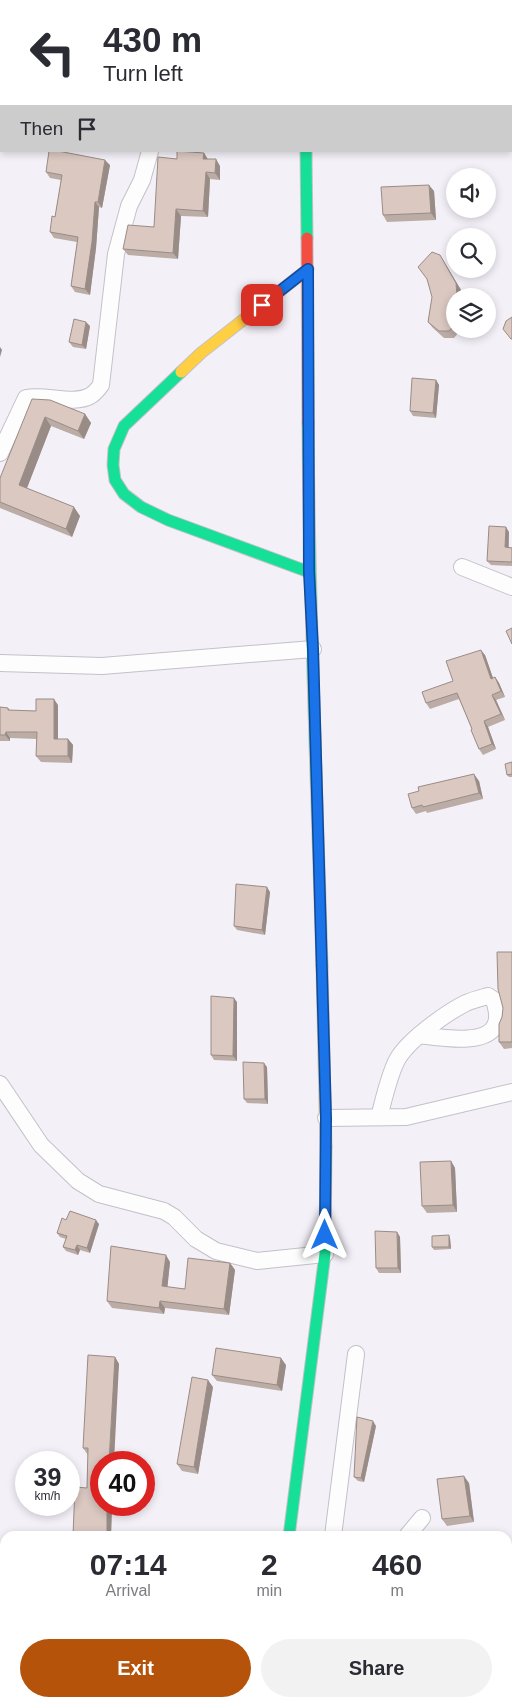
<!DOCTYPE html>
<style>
:root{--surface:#fff;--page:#f2f2f3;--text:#2b2b33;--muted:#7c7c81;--accent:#b45309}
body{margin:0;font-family:Arial,sans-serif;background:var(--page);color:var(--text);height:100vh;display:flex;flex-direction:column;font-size:19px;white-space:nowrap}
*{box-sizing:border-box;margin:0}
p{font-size:16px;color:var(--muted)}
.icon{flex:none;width:28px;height:28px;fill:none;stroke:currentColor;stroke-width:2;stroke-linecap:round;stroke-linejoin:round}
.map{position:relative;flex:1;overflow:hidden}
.drawer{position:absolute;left:0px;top:1531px;width:512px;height:176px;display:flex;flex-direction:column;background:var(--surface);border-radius:15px 15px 0 0;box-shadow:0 2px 8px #0003}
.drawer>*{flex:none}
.top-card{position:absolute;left:0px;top:0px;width:512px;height:152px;box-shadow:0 2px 8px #0003;background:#fff;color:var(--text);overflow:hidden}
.fabs{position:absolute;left:446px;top:168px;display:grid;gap:10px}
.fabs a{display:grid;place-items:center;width:50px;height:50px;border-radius:50%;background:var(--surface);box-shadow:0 2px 8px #0003;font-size:25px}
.speed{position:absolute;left:15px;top:1451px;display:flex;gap:10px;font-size:25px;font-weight:700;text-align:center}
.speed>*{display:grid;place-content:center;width:65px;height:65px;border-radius:50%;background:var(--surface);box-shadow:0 2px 8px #0003;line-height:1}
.speed small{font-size:12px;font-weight:400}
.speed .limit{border:8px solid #d22;background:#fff;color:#111}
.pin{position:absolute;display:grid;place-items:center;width:42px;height:42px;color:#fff;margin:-21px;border-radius:10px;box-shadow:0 2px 8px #0006}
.me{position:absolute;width:55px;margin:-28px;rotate:0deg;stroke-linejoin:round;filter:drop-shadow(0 0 4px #0008)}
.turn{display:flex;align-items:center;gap:18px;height:105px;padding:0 20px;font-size:22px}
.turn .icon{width:65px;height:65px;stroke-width:2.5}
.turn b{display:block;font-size:35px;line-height:42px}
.then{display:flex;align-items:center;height:48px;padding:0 20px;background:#0003;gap:10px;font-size:19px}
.eta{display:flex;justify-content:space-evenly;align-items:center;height:85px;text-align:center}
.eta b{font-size:30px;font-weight:700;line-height:35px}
.cta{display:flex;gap:10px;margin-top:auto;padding:10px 20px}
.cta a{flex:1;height:58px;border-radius:30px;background:var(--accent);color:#fff;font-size:20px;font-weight:700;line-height:58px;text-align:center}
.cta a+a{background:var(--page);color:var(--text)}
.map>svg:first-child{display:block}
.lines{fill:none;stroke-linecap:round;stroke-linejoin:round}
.street-casing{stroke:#c4c0c8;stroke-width:18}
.fast-casing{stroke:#c4c0c8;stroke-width:13}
.slow-casing{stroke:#c4c0c8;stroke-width:13}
.jam-casing{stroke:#c4c0c8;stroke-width:13}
.street{stroke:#fdfdfe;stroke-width:16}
.fast{stroke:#16e098;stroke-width:11}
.slow{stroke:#ffcf43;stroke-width:11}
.jam{stroke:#f24e42;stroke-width:11}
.wall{fill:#bbaca6}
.shaded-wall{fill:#998c87}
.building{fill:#dac8c1;stroke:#998c87}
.route-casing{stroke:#114b97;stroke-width:12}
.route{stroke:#1a73e8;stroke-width:9}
</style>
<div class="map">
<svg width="512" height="1707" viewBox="0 0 512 1707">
<rect width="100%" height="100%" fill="#f4f0f8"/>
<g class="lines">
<g class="street-casing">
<path id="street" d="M0,2L1,4
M511,97H512
M0,453L26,398C46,394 73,405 90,396C94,394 98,389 101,385L116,254L129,206L142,180L150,151
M462,567L512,587
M0,663L102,666L313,649
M0,1084L41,1145L78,1181L99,1194L164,1211L174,1217L196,1239L216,1251L257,1261L325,1254
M379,1117C384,1099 388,1079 396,1062C405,1042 446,1013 466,1003C473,1000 481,998 488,996L494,1000C496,1007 499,1016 496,1023C489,1047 438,1037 419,1035
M326,1118L406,1117L512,1092
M333,1536L356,1354
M407,1536L422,1518
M508,1627H512
M508,1641L512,1642
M333,1702L336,1707
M432,1702L433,1707
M24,1707L26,1702"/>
</g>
<g class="fast-casing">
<path id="fast" d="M303,0V1
M306,151L307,238
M181,372L124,426L114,449L113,465L115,480L124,494L141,507L168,520L309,572
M308,423C309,604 317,785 322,966
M289,1536L325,1254L326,1147
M265,1707L266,1702"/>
</g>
<g class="slow-casing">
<path id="slow" d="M181,372L201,353L308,269
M322,966L326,1147"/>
</g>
<g class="jam-casing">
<path id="jam" d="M307,238L308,423"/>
</g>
<use href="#street" class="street"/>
<use href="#fast" class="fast"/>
<use href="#slow" class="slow"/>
<use href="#jam" class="jam"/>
</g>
<path class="wall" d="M28,0H37L33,1H29Z
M354,0H399V1H355Z
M204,153L208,159L220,166V180L210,179L208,217L181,216L178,259L128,255L123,249L154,227L177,159Z
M110,165L102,208L99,207L96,248L90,295L75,292L71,286L77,242L54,238L50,232L55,217L61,180L50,178L46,172Z
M434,191L436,220L387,222L383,215Z
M440,255L461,290L455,296V329H460L459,332L454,338H444L433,328L428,322Z
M90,326L86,349L73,347L69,342Z
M436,380L439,385L436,418L413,416L410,411Z
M50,400L85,414L91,423L84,439L51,426L27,488L80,516L72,537L0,508V478Z
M509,532V547L512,548V566L491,565L487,561Z
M485,655L493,678L495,677L499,683L505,697L496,700L505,720L488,727L496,749L483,755L479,749L472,729L459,699L430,709L426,703Z
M58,705V739H68L73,745L72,763L41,762L36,756L37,739L10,738V741H0V707L8,708L10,710L36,711Z
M512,762V777H509L507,775Z
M479,781L483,799L427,813L426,811L416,814L412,808Z
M270,892L265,935L237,930L234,926Z
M512,952V1048L504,1049L499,1042L502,1017Z
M237,1002V1061L214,1060L211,1055Z
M267,1067L268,1104L247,1103L244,1099Z
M451,1161L455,1168L457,1212L427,1213L422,1206Z
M66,1220L99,1224L90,1253L80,1250L78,1255L66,1251L63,1247L66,1239L60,1237L57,1233Z
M397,1232L400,1237L401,1273H379L376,1268Z
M450,1238L451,1249L434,1250L432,1247Z
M170,1262L167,1287L185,1289L230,1263L235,1270L229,1315L165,1308L164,1314L112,1308L107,1301Z
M115,1357L119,1364L101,1505H112L111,1536H74L73,1535L87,1488L88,1455L83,1448Z
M286,1365L282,1391L217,1381L212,1375Z
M213,1387L198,1474L182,1471L177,1464Z
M376,1426L364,1482L358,1481L354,1477Z
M469,1483L474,1522L447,1526L442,1519Z
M42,1702H75L68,1707H63Z
M179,1702H202V1707H181L179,1704Z"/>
<path class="shaded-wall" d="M85,0H93V1H85Z
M204,153L208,160L203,159Z
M216,159L220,166V180L215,173Z
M105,160L110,165L102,208L98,202Z
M206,172L210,179L208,217L203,211Z
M429,185L434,191L436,220L431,213Z
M95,202L99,207L96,248L90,295L85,289Z
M176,209L181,216L178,259L173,253Z
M440,255L461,290V296H457Z
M86,322L90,326L86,349L82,345Z
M0,347L2,350L0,357Z
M436,380L439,385L436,418L433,413Z
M85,414L91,423L84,439L78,431Z
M45,417L51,426L25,493L19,485Z
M74,507L80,516L72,537L66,529Z
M506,527L509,532L508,552L505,547Z
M481,650L485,655L495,684L491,679Z
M495,677L499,683L505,697L501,691Z
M492,695L496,700L505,720L501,714Z
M54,699L58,705V745L54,739Z
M484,721L488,727L496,749L492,744Z
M6,732L10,738V741L5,735Z
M68,739L73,745L72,763L68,756Z
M474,774L479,781L483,799L479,793Z
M267,887L270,892L265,935L262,930Z
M234,998L237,1002V1061L233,1056Z
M264,1063L267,1067L268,1104L265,1099Z
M451,1161L455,1168L457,1212L453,1205Z
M96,1220L99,1224L90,1253L87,1248Z
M397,1232L400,1237L401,1273L398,1268Z
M449,1235L450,1238L451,1249L449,1247Z
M77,1245L80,1250L78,1255L75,1250Z
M166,1255L170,1262L167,1292L162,1286Z
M230,1263L235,1270L229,1315L224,1309Z
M160,1301L165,1308L164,1314L159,1308Z
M115,1357L119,1364L114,1462H109Z
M281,1358L286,1365L282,1391L277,1385Z
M208,1380L213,1387L198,1474L194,1467Z
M373,1421L376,1426L364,1482L361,1478Z
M464,1476L469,1483L474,1522L470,1516Z
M107,1505H112L111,1536H107Z
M198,1702H202V1707H199L198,1706Z"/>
<path class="building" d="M60,0H85V1H60Z
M168,0H237V1H168Z
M354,0H388H386L387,1H355Z
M463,0H512V11L511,12V1H463Z
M49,151H58L105,160L98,202H95L92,242L85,289L71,286L78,237L50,232L52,216L55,217L62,175L46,172Z
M177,151L204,153L203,159H216L215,173L206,172L203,211L176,209L173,253L123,249L128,225L154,227L158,157L177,159Z
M429,185L431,213L383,215L381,187Z
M432,252L440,255L456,283L457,296H455V324L449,331H439L428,322L432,297L427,279L418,267Z
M512,317V339H511L503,329L506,321Z
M74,319L86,322L82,345L69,342Z
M412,378L436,380L433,413L410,411Z
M32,399L50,400L85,414L78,431L45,417L19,485L74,507L66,529L0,502V478Z
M489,526L506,527L505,547L512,548V562L487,561Z
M512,628V644L506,631Z
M481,650L491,679L495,677L501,691L492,695L501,714L484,721L492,744L479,749L471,730L472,729L457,693L426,703L422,692L453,681L446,661Z
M36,699H54V739H68V756H36L37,732H6L5,735H0V707L8,708V710L36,711Z
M512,762V774L507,775L505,764Z
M474,774L479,793L423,807L422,805L412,808L408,794L419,791L418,787Z
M236,884L267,887L262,930L234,926Z
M497,952H512V1042H499V1024L502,1017L503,1008L498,989Z
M211,996L234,998L233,1056L211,1055Z
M243,1062L264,1063L265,1099H244Z
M451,1161L453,1205L422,1206L420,1162Z
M70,1211L96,1220L87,1248L77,1245L75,1250L63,1247L67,1236L57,1233L62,1218L66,1220Z
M375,1231L397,1232L398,1268H376Z
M449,1235V1247H432V1236Z
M111,1246L166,1255L162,1286L185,1289L188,1258L230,1263L224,1309L160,1301L159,1308L107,1301Z
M216,1348L281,1358L277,1385L212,1375Z
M88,1355L115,1357L109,1462H101V1505H107V1536L73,1535L75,1487L87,1488L88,1448H83Z
M192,1377L208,1380L194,1467L177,1464Z
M357,1417L373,1421L361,1478L354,1477Z
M464,1476L470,1516L442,1519L437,1479Z
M179,1702H198V1706L179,1704Z"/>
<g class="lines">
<g class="route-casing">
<path id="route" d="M262,305L308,269L309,572L313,649L326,1118L325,1235"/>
</g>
<use href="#route" class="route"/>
</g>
</svg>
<div class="fabs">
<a><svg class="icon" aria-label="sound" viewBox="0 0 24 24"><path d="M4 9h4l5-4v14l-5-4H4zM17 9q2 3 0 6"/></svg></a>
<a><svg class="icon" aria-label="search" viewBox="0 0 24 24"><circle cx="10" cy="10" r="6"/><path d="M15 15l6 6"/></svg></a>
<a><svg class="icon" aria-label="layers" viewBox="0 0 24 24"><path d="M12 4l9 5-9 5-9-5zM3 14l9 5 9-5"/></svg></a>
</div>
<div class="speed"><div>39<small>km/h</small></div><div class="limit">40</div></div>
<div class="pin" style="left:262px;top:305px;background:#d93025"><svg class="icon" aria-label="arrive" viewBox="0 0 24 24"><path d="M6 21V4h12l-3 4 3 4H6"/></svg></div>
<svg class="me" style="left:325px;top:1235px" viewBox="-20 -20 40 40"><path d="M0-17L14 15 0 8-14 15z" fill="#1a73e8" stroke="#fff" stroke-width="4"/></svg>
<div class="top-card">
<div class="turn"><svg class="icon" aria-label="left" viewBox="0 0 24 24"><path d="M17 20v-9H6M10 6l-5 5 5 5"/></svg><div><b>430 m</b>Turn left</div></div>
<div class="then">Then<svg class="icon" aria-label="arrive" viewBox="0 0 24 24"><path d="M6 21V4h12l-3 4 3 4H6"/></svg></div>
</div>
<section class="drawer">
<div class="eta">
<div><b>07:14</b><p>Arrival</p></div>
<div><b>2</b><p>min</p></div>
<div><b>460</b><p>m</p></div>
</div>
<div class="cta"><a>Exit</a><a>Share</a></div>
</section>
</div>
